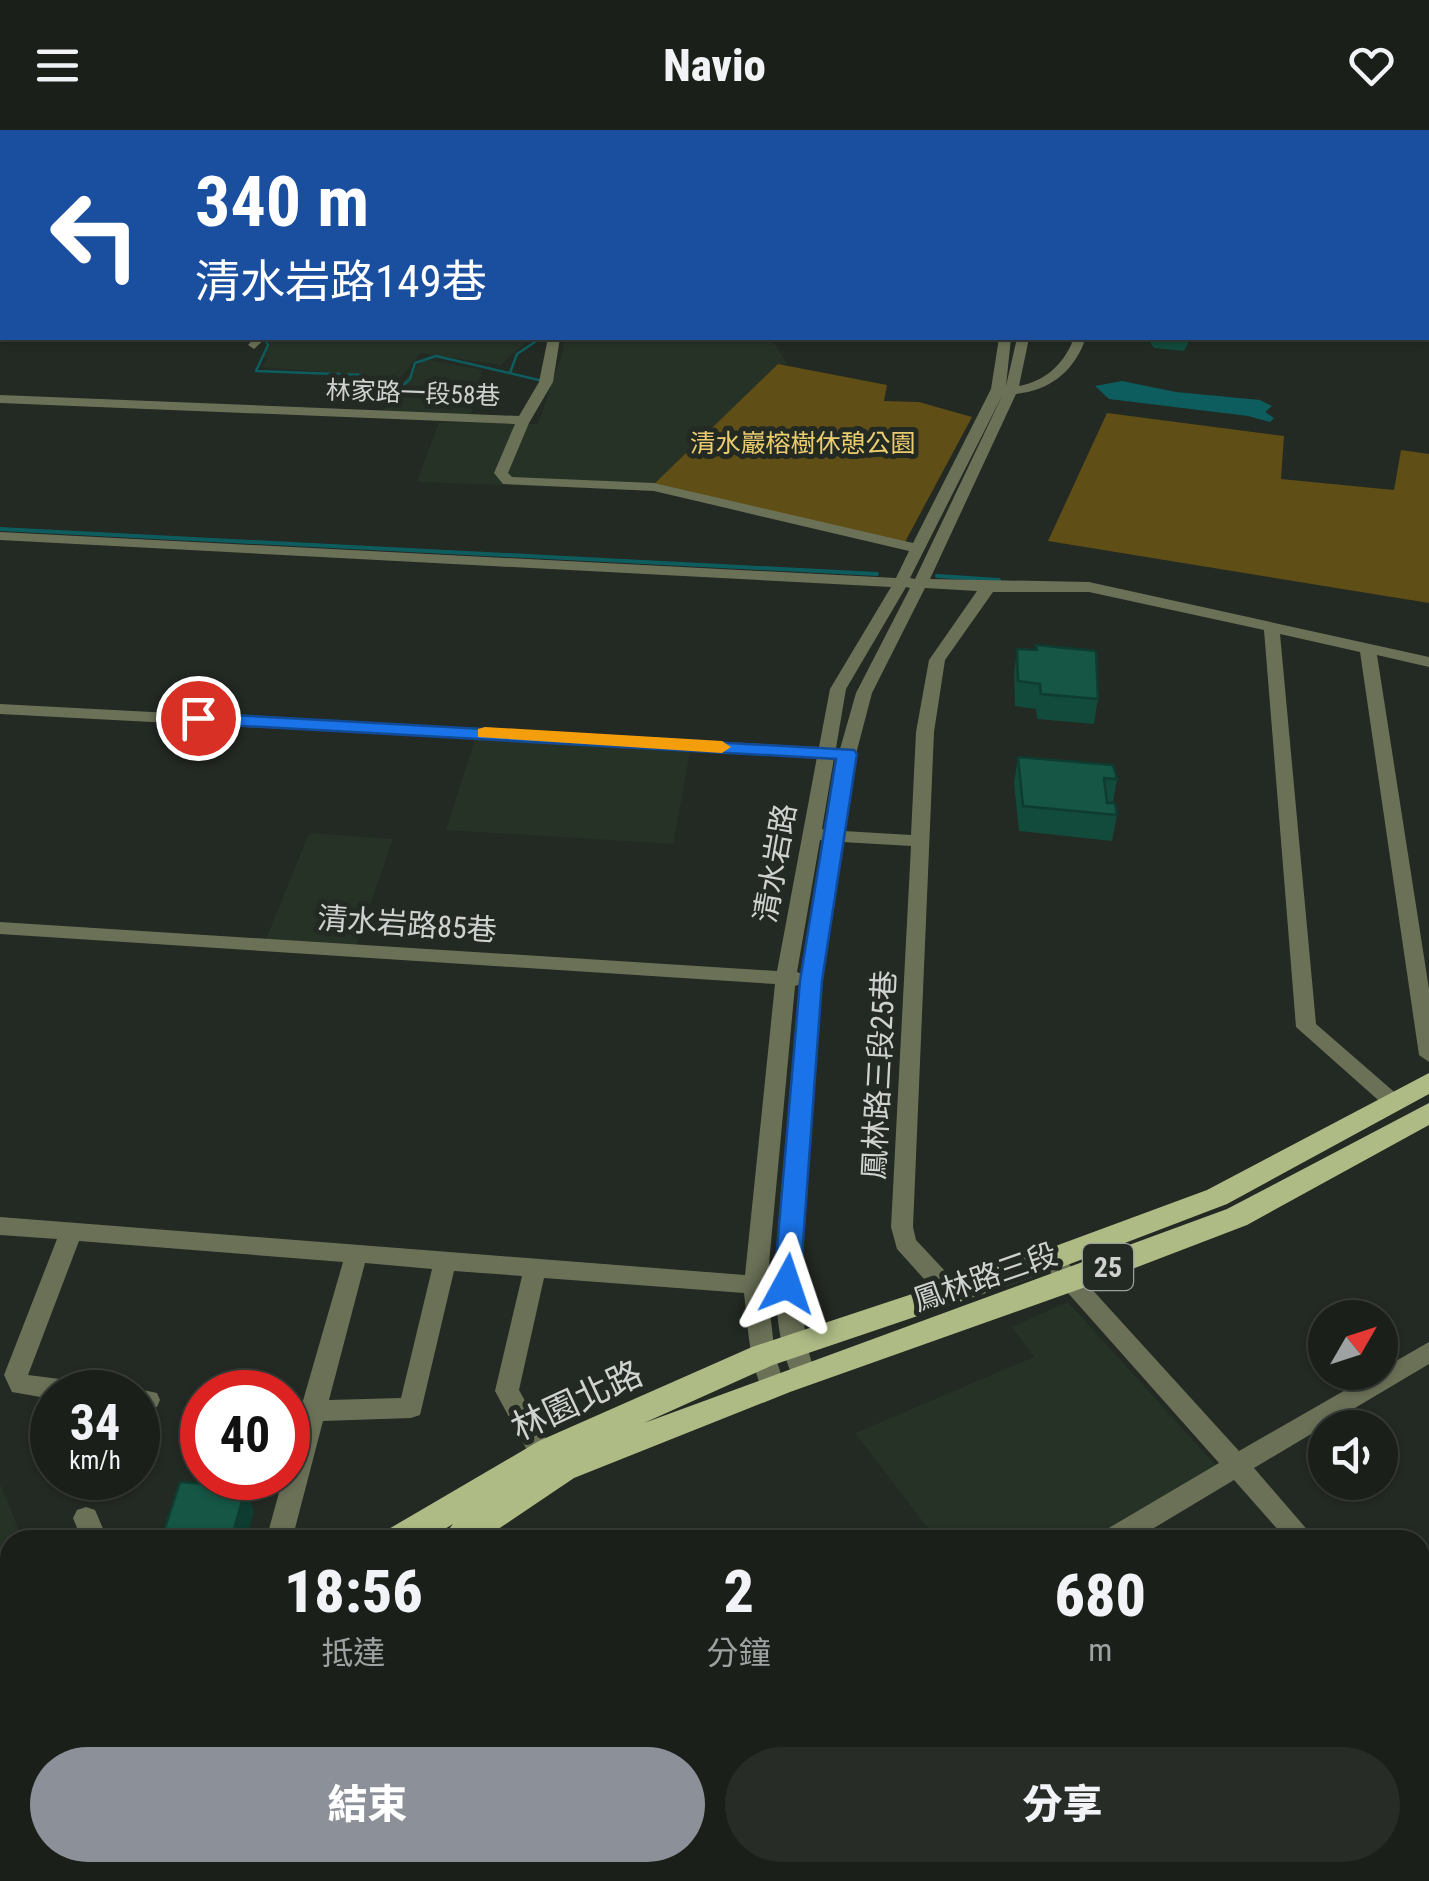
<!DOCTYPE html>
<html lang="zh-TW">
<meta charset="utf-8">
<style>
:root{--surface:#1a1f1a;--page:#272c27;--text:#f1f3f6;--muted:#9fa2a2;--line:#383d39;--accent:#8c9099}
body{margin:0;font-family:"Roboto Condensed","Noto Sans TC",sans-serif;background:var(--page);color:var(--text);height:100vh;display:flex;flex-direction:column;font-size:38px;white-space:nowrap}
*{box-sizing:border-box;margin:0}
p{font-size:32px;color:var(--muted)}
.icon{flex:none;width:55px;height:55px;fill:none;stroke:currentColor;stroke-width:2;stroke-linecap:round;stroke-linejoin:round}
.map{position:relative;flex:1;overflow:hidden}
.side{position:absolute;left:0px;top:1400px;width:1430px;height:352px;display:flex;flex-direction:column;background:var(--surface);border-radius:30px 30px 0 0;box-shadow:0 2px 8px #0004,0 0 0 2px var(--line)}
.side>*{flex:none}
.banner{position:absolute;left:0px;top:0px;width:1430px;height:210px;box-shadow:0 2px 8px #0004,0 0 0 2px var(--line);background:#1a4fa0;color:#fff;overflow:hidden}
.needle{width:65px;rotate:51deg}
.tools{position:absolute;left:1308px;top:1170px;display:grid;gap:20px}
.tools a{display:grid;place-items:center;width:90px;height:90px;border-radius:50%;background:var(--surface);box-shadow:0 2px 8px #0004,0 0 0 2px var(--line);font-size:50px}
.speed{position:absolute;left:30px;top:1240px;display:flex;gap:20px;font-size:50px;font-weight:700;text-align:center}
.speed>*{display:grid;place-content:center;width:130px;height:130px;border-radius:50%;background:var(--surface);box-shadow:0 2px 8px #0004,0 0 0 2px var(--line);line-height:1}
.speed small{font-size:25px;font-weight:400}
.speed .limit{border:15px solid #d22;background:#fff;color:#111}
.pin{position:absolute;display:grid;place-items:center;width:85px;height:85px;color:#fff;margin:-42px;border:5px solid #fff;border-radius:50%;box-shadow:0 2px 10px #0007}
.me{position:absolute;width:110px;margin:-55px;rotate:5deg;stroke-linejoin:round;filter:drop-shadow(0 0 8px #0008)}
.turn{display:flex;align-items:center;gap:35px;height:210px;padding:0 30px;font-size:45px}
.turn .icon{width:130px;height:130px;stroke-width:2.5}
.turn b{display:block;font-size:70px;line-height:85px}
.eta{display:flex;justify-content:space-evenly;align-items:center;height:170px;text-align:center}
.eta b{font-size:60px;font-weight:800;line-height:70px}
.action{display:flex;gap:20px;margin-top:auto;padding:20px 30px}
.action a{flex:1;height:115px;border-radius:60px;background:var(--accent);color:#fff;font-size:40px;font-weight:800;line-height:115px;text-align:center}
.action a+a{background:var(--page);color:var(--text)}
header{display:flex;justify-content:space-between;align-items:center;height:130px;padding:0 30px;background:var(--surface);font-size:45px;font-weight:800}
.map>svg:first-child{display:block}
.built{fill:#273227}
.green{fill:#5f4e15}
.water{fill:#0d5d5f}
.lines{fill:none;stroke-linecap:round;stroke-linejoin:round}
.stream-far1{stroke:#0d5d5f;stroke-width:2.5}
.stream{stroke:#0d5d5f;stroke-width:4}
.canal{fill:#0d5d5f;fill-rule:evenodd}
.minor{fill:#6b7157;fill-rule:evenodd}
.major{fill:#aebb85;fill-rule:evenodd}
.wall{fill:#124a3b}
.shaded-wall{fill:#0f3c30}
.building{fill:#155645;stroke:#0f3c30;stroke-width:2.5}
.route{fill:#1a73e8;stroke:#114b97;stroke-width:2.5}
.slow{fill:#f59e0b}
.labels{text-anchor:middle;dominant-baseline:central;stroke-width:10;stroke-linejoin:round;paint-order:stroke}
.far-street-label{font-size:25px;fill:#cfd2cf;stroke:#232923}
.far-park-label{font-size:25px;fill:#ebcd70;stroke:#232923}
.shield{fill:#232923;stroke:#9b9f9b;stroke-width:2.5}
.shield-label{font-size:28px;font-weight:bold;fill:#cfd2cf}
.street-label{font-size:30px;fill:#cfd2cf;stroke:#232923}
.near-street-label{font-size:35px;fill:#cfd2cf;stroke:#232923}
</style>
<header><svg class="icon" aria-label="menu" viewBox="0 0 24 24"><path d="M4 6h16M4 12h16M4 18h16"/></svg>Navio<svg class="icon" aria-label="heart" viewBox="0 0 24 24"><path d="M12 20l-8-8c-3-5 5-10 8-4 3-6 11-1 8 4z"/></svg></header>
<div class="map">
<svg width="1429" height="1751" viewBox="0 0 1429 1751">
<rect width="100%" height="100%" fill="#232923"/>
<path class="built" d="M273,208H531L500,235L421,223L400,248L261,237L268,229L263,227L268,222L264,221Z
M564,208H763L774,213L788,235L778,234L654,354L638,360L417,352L439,292L538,294L563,221Z
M424,229L482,240L471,285L383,282L392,263Z
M475,609L690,622L673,714L446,700Z
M309,703L393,709L356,815L266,809Z
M1068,1172L1220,1340L1102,1410H937L855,1303L1034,1227L1012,1197Z
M0,1354L23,1410H10V1623L0,1629Z"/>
<path class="green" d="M29,0H439L446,2H49Z
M473,0H1152L1155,2H472Z
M778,234L887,255L884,271L919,272L972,287L905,412L654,354Z
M1107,283L1284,306L1281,349L1394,360L1401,320L1429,324V473L1048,411Z"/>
<path class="water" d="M1122,251L1176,262L1260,270L1272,276L1265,282L1274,288L1270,292L1248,286L1109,269L1095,256Z"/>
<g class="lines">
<path class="stream-far1" d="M264,208L268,215L256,241L363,245L361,256L399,259L410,249L415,233L436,226L543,251
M510,243L517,224L541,208"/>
<path class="stream" d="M0,399L877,444
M937,446L999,450"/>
<path class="canal" d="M1121,1742L1116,1751H1087L1091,1742Z"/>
<path class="minor" d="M0,0L6,1L7,2L0,6Z
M1357,0H1369L1370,2H1359Z
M1428,68H1429V74H1428Z
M254,208H266L254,219L248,215Z
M548,208H560L553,252L529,293L508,343L512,347L654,353L913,413L991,259L999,208H1011L1006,256L1017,208H1029L1019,256C1044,251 1061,237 1072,213L1068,208H1080L1084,213C1071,244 1049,260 1016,264L930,449L1089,452L1429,527V537L1377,525L1429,859V932L1419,925L1360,522L1280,504L1316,894L1400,967L1404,972L1400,977H1386L1296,897L1264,500L1089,462H993L945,530L934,602L913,1097L916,1110L959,1156L963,1163L959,1170L951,1172L943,1170L897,1119L891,1097L911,716L842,712L821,851L799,1155L807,1216L815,1244L811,1251L803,1254L795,1251C763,1188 780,1098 786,1031C791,972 796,913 801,854L795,856L767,1155L775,1226L785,1256L782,1263L773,1266L764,1263C749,1232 748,1198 744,1163L544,1148L519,1260L555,1325L552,1333L543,1336L534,1333L495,1261L522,1146L454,1141L420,1285L411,1288L323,1291L292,1410H266L283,1348H288V1332L300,1281L343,1132L79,1111L28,1245L84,1252L93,1255L96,1262H52V1269L12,1262L4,1245L57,1109L0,1105V1087L745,1145L775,854L0,804V792L777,841L817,627L0,584V574L819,617L830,559L891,457L0,410V402L896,448L909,421L654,361L503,354L494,343L515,294L0,273V265L519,286L539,252ZM1003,264L915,449L910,448ZM906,457L910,458L856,563L840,619L836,618L846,559ZM925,458L977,461L929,530L916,602L911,705L844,701L856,624L872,563ZM834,628H838L826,700L822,699ZM820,710L824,711L802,844L797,842ZM365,1133L432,1139L401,1268L329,1270Z
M1060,1130L1068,1133L1239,1321L1429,1212V1234L1254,1338L1316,1410H1287L1234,1350L1134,1410H1098L1102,1402L1219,1333L1052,1145L1049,1139L1052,1133Z
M138,1259L157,1263L160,1270L157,1277L138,1279V1262H129Z
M86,1377L95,1380L108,1410H82L73,1388L77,1380Z
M1420,1524L1429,1528V1560L1420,1556Z
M10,1626V1656L0,1660V1630Z
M545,1742H584L580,1751H541Z"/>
<path class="major" d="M1429,943V964L1227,1074L1062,1137L773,1235L644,1293L1227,1079L1429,973V995L1247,1095L1080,1159L790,1262L574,1348L482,1410H440L453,1394L427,1410H382L387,1400L539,1311L752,1217L1042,1121L1207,1060Z
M61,1742H102L99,1751H58Z
M116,1742H157L154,1751H113Z"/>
</g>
<path class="wall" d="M1091,208H1191L1184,221L1154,218L1149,211Z
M1036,515L1098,569L1094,594L1037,589L1036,579L1015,576L1014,543L1017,519L1035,520Z
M1018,627L1117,649L1113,673L1117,685L1112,711L1019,701L1014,653Z"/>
<path class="shaded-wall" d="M246,1357L254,1382L246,1410H231Z"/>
<path class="building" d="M1036,515L1096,521L1098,569L1041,564L1040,554L1018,551L1017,519L1037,520Z
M1018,627L1113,635L1117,649L1104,648L1107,673H1115L1117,685L1023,676Z
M180,1352L246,1357L231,1410H163V1404Z"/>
<path class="route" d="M198,583L854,620L857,624L822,851L800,1154L796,1162L787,1165L777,1162L774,1154L800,851L836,629L191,593V584Z"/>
<path class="slow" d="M485,597L722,611L731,617L722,623L478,607V599Z"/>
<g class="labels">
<g class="far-street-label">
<text transform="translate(413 263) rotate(2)">林家路一段58巷</text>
</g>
<g class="far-park-label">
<text x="803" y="313">清水巖榕樹休憩公園</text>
</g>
<rect class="shield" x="1083" y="1114" width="50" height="46" rx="8"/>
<g class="shield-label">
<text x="1108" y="1137">25</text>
</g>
<g class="street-label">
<text transform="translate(775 733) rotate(-80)">清水岩路</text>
<text transform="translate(407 794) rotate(4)">清水岩路85巷</text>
<text transform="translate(879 945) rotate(-87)">鳳林路三段25巷</text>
<text transform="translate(985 1147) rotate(-19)">鳳林路三段</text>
</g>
<g class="near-street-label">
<text transform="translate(577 1271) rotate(-25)">林園北路</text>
</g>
</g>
</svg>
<div class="tools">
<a><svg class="needle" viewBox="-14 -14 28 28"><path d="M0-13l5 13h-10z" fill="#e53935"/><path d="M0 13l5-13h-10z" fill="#9fa2a2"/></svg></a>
<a><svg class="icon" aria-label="sound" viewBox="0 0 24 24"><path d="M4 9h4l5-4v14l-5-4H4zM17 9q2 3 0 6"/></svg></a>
</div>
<div class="speed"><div>34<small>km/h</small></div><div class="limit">40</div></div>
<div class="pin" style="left:198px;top:588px;background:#d93025"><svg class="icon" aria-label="arrive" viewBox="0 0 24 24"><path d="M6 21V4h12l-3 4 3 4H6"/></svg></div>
<svg class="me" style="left:787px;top:1154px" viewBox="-20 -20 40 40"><path d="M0-17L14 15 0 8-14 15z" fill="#1a73e8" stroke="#fff" stroke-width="4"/></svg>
<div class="banner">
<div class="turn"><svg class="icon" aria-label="left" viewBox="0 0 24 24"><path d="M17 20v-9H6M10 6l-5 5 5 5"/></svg><div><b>340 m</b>清水岩路149巷</div></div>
</div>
<section class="side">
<div class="eta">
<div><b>18:56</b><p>抵達</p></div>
<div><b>2</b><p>分鐘</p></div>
<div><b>680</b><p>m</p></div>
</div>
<div class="action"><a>結束</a><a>分享</a></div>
</section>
</div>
